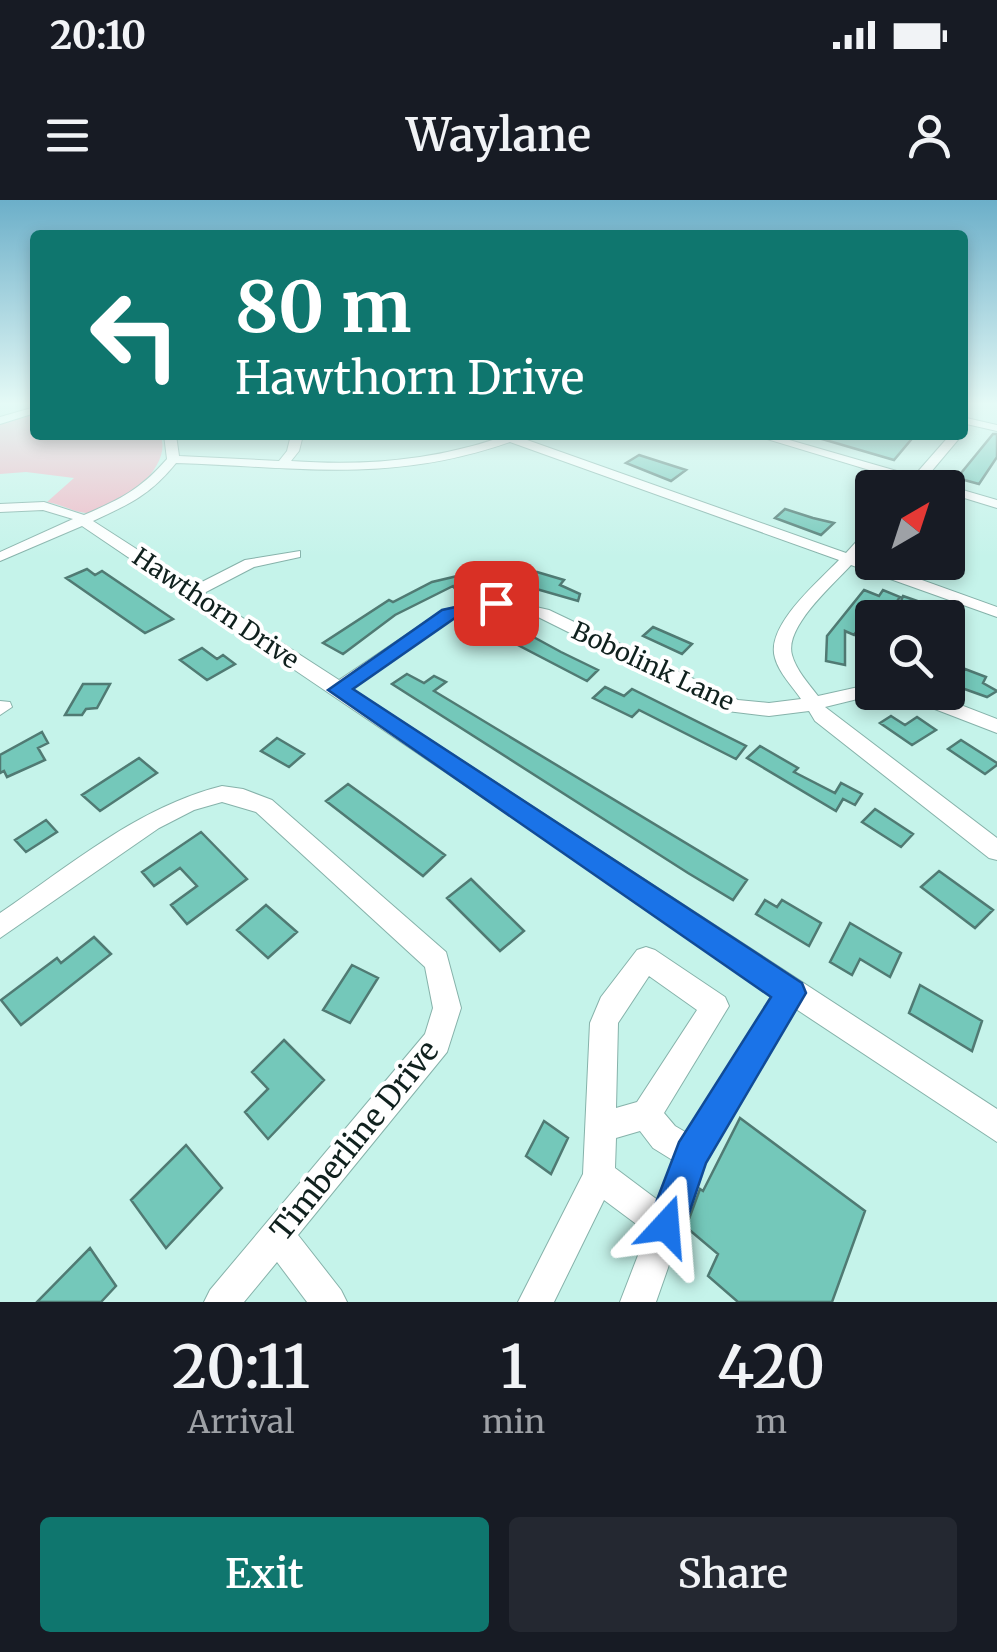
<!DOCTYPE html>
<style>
:root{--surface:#171b24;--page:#242831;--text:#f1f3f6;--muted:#9ea1a6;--accent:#0f766e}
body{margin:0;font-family:Merriweather,serif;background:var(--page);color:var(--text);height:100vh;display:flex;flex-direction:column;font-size:38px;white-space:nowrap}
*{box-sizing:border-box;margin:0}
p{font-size:32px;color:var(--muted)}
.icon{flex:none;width:55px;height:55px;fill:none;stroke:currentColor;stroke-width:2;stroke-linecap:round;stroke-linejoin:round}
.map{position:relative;height:1102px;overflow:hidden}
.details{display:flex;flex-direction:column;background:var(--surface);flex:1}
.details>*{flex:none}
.banner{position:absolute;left:30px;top:30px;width:938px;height:210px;border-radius:10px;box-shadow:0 5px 15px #0003;background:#0f766e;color:#fff;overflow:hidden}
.needle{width:65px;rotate:39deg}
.fabs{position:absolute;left:855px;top:270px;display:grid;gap:20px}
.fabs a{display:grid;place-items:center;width:110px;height:110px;border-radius:10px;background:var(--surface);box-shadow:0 5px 15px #0003;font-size:50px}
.pin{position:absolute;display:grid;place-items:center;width:85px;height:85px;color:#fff;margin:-42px;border-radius:20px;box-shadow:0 5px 15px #0006}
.me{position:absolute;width:110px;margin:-55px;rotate:19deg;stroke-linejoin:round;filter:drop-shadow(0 0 8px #0008)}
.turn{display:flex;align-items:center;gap:35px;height:210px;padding:0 40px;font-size:45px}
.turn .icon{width:130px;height:130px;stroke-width:2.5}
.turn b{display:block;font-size:70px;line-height:85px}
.eta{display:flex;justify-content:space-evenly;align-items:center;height:170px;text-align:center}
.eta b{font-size:60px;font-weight:600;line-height:70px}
.button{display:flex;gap:20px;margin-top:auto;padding:20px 40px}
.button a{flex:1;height:115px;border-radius:10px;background:var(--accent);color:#fff;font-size:40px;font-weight:600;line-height:115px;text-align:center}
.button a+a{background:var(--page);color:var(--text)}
.status{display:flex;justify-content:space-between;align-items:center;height:70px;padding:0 50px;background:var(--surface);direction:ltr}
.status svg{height:28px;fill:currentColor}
header{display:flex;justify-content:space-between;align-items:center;height:130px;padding:0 40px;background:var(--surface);font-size:45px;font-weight:600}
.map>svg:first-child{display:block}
.green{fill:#efb9c6}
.building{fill:#74c8ba;stroke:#507a73;stroke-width:2.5}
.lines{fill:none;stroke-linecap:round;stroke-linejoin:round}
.minor-casing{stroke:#86b2aa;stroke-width:2}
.minor{fill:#fff;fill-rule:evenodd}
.route{fill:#1a73e8;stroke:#114b97;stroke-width:2.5}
.labels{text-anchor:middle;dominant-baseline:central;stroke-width:8;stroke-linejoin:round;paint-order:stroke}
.street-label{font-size:25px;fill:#10211e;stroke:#fff}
.near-street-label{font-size:30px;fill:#10211e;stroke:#fff}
</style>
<div class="status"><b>20:10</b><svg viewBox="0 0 49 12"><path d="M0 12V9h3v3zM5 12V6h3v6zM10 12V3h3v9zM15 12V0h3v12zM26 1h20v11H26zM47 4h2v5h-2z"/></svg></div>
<header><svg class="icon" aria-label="menu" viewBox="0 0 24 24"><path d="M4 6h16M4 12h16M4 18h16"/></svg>Waylane<svg class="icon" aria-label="person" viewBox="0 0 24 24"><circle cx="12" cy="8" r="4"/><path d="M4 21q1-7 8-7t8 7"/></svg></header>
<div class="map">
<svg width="997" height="1102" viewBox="0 0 997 1102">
<rect width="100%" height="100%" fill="#c5f3ea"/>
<path class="green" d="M35,214V235H160C176,268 111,316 86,313C73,312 61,304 47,302L74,278L26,272L0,274V224Z"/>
<path class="building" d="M993,234H997V257L979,284L957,278Z
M822,235H915L894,260L822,239Z
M639,255L686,270L671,281L626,263Z
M785,309L813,318L834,323L821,335L775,318Z
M87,369L95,375L102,371L173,419L145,433L66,378Z
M483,370L492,380L456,390L453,386L395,415L343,454L323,443L389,400L393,402L432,382Z
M537,372L564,380L560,385L580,394L578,401L526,386Z
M864,390L879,396L883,390L900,397L890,411L876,405L854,435L845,431V465L826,461L827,436Z
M903,396L960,416V418H931L899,406Z
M653,427L692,444L682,454L643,436Z
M528,434L561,452L598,470L587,481L516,444Z
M202,448L217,459L223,455L235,464L207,480L180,460Z
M965,469L986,477L983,483L997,491L987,497L956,486Z
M407,474L424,483L434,476L446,482L434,491L747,680L733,700L688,673L392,484Z
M83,484H110L97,508L86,509L82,515H65Z
M605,487L624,496L632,489L746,546L736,559L639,510L632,517L593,498Z
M891,516L905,525L917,517L936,530L912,545L880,523Z
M42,532L48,543L38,548L45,560L7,577L4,571L0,573V555Z
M277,538L304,554L289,567L261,551Z
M961,540L997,563V565L985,574L948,549Z
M760,546L798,568L794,572L835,593L841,583L862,594L855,605L843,599L836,611L747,558Z
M139,558L157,573L100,611L82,595Z
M348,584L395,618L445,655L423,676L326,601Z
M875,609L913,634L901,647L862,622Z
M46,620L57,632L26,652L15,640Z
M201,632L247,679L187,724L171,705L197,686L180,668L154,686L142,672Z
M939,671L993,710L975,728L921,687Z
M471,679L524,731L500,751L447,698Z
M765,700L777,707L782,700L821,723L809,746L756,714Z
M266,705L297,732L268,758L237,730Z
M850,723L901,753L890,777L860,759L852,775L830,762Z
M94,737L111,754L21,825L1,800L57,758L61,763Z
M352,765L378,778L350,823L323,810Z
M920,785L982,821L972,851L909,813Z
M284,840L324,880L268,939L245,912L268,889L252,872Z
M740,918L865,1011L832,1102H738L708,1076L718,1054L686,1027L700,989L703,991Z
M544,921L568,938L551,974L526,956Z
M186,945L222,988L166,1048L131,1000Z
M90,1048L116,1086L101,1102H37Z"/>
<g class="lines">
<g class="minor-casing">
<path id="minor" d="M35,207V213L0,224V217Z
M962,217L997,225V231L962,223Z
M164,235H176L179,256L279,261L287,251L291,235H303L299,251L291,261C363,266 430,261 499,238L496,235H513L846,353L867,330L872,329V341L858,357L997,407V417L851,365C833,385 784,427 792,455C796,470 809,484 818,496L872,484V492L878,494L825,507L997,638V660L989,658L815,521L809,511L769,516L727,511L538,417L497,408L454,417L352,489L997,909V942L796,809L705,962L656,1102H620L647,1032L604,1000L554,1102H518L583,974L590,823L601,797L637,750L646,747L655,750L725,797L729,806L664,913L675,926L687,933L775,795L82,326L0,361V352L73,319L43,310L0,312V304L44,302L84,315C121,299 141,289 167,259ZM510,242L839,360C818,382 765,426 775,458C779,473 793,487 801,499L769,503L738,500L549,410L497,398L443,410L339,480L204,393L254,367L300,357V351L245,360L194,386L93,321C130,304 150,295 176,263C299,267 390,284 510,242ZM649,776L697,810L637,902L616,908L618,823ZM640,931L653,948L674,961L659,1001L615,968L616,938Z
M754,235H772L914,276L950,235H962L925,279L997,300V308L948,293V288H905L909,282Z
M898,492H927L997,519V533L901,496Z
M0,501L10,502L12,507L0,515Z
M222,586L243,589L272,600L446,752L461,808L447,852L298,1035L341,1090L347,1102H307L277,1062L244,1102H204L210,1090L425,834L433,808L425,767L256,612L222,602L194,610L159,628L0,738V713C71,665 138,607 222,586Z"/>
</g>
<use href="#minor" class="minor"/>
</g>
<linearGradient id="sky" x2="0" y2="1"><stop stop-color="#6cafc9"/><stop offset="0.57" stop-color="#e5faf6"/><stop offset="1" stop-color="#e5faf6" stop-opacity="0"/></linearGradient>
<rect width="997" height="357" fill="url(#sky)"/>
<path class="route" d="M496,398L506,403L503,407L455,418L353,489L802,783L806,793L706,963L680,1040L666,1045L653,1040L647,1026L679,942L771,797L328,490L442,410Z"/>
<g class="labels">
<g class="street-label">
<text transform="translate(216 408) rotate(34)">Hawthorn Drive</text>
<text transform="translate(653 466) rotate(25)">Bobolink Lane</text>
</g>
<g class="near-street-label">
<text transform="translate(354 940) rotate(-51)">Timberline Drive</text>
</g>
</g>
</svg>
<div class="fabs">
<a><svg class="needle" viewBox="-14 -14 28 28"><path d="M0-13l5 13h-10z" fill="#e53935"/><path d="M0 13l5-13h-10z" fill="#9ea1a6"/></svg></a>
<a><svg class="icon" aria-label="search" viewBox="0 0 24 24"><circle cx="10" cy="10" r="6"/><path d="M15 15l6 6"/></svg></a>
</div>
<div class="pin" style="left:496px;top:403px;background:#d93025"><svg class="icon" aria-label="arrive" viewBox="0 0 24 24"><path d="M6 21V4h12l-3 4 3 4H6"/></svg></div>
<svg class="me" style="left:666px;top:1026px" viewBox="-20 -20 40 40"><path d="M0-17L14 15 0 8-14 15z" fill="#1a73e8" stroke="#fff" stroke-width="4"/></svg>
<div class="banner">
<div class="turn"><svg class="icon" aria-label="left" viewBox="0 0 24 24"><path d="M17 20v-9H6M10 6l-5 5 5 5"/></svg><div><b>80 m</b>Hawthorn Drive</div></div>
</div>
</div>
<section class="details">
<div class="eta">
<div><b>20:11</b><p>Arrival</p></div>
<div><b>1</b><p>min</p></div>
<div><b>420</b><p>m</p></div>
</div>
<div class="button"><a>Exit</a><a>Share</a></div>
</section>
